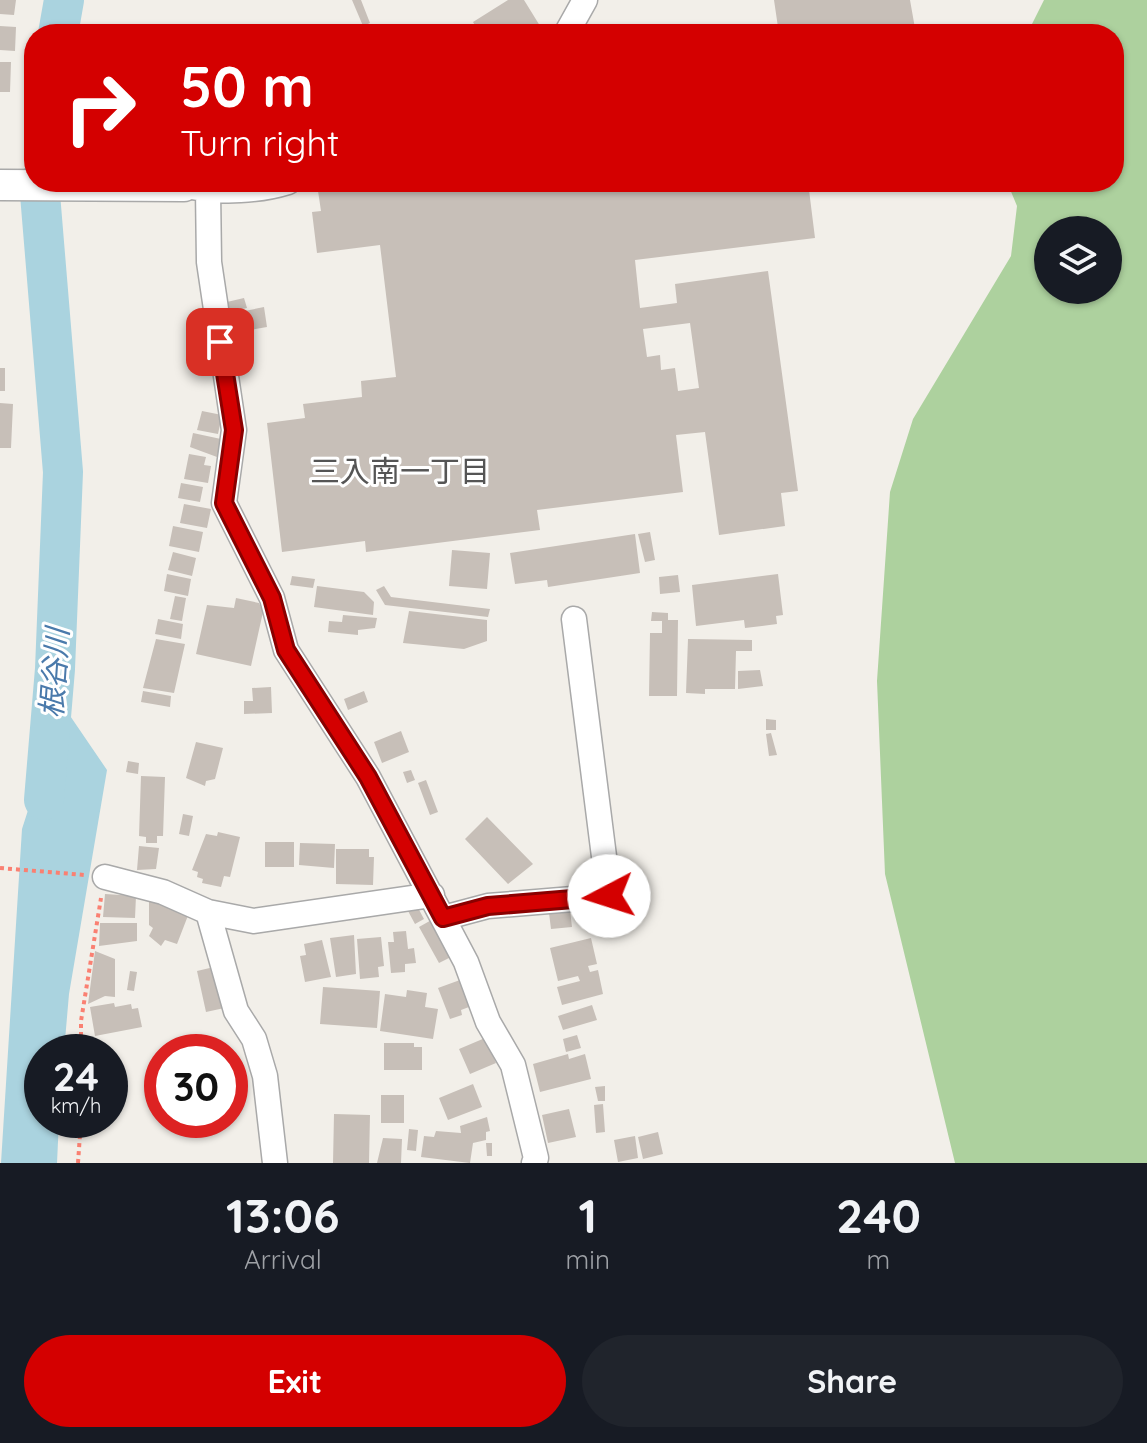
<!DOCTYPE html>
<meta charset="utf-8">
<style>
:root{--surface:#171b24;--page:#20242c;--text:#f1f3f6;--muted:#9ea1a6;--accent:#d40000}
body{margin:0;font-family:Quicksand,"Noto Sans JP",sans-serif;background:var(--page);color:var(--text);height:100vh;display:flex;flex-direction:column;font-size:30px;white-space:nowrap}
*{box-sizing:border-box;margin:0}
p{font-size:26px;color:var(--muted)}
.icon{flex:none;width:44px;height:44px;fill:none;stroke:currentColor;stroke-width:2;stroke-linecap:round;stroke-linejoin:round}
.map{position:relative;height:1163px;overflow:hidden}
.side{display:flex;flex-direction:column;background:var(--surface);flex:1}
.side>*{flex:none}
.top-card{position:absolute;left:24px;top:24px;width:1100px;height:168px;border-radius:32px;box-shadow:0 2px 6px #0004;background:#d40000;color:#fff;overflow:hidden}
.fabs{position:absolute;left:1034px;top:216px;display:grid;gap:16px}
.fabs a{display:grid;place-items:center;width:88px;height:88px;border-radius:50%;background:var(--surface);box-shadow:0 2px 6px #0004;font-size:40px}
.speed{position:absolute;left:24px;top:1034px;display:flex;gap:16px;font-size:40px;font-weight:700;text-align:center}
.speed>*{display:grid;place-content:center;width:104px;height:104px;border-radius:50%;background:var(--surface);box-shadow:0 2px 6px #0004;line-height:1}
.speed small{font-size:20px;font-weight:400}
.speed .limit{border:12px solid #d22;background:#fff;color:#111}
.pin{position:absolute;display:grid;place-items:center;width:68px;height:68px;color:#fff;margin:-34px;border-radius:16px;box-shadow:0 4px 12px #0006}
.me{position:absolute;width:88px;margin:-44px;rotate:265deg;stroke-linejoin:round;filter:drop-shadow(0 0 6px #0008)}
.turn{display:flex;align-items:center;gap:28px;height:168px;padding:0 24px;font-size:36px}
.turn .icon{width:104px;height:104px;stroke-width:2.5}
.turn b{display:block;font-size:56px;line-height:68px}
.eta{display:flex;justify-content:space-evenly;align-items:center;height:136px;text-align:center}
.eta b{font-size:48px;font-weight:700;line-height:56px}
.primary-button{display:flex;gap:16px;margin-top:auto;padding:16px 24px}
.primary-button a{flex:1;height:92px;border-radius:48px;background:var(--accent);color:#fff;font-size:32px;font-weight:700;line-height:92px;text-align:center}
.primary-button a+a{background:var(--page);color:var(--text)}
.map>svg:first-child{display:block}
.forest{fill:#add19e;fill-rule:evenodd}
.water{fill:#aad3df}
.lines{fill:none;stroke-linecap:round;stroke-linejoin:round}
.river{stroke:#aad3df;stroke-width:40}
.building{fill:#c7bfb8;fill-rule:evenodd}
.minor-casing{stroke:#a9a9a9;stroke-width:27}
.tertiary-casing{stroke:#a9a9a9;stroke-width:33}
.path{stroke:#fa8072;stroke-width:4;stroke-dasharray:4 4;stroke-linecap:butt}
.minor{stroke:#fff;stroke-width:24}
.tertiary{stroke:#fff;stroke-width:30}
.route-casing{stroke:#8a0000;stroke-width:20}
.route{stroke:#d40000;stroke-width:14}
.labels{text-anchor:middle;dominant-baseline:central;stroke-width:6;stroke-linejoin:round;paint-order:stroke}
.neighbourhood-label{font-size:30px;fill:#555;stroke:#fff}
.water-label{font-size:30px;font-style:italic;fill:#4a7aab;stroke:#fff}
</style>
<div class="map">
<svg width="1147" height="1163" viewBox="0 0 1147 1163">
<rect width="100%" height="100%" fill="#f2efe9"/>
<path class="forest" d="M1044,0H1147V1163H955L885,874L877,681L890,492L913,419L1011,256L1017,206L1007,182H1114V34H1027ZM1048,230H1108V290H1048Z"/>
<path class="water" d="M62,704L107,770L69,994L64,1052H42V1120H59L57,1163H1L22,829Z"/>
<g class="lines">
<path class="river" d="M58,34L64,0
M39,182L63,472L55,669L44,800"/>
</g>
<path class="building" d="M0,0H16L14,15L0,14Z
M352,0H361L370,23L363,26Z
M508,0H524L545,34H507L503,26L489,34H480L473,22Z
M774,0H910L916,34H779Z
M0,26L16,27L15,51L0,50Z
M0,62H11L10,92H0Z
M389,182H808L815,238L635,260L640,308L677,303L675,284L768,271L798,491L781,493L785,526L719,535L705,432L676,435L683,492L537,510L540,530L366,552L365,541L282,552L267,423L305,418L303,404L362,397L361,381L396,377L380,245L317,253L312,212L321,211L318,191ZM690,323L699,388L678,391L675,368L661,370L660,355L647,357L643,329Z
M244,298L247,308L230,312L227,302Z
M264,307L267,327L238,332L235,313Z
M0,368H5V391H0Z
M0,403L13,404L11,448H0Z
M202,411L222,415L218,434L197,430Z
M193,433L221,439L217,457L190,447Z
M189,454L206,457L204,465L211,466L208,483L184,479Z
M181,483L203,487L200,502L178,498Z
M184,504L211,509L207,528L180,523Z
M173,526L203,532L199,552L169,546Z
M650,532L655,560L645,562L638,534Z
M635,534L640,573L548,587L547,580L515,584L510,553Z
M452,550L490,553L487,589L449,586Z
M173,552L196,558L192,576L168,570Z
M167,574L191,579L188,596L164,591Z
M778,574L783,615L776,616L777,624L745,628L744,620L696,626L692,585Z
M678,575L680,592L660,594L659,577Z
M292,576L315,579L313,588L290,585Z
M317,586L364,592L374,602L373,615L314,607Z
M384,586L391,597L490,609L488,617L385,605L376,590Z
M175,596L186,598L182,621L170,619Z
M236,598L259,603L263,612L251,666L196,654L207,605L234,608Z
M409,611L487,620V641L464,649L403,643Z
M652,612L668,613V620H678L677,696H649L650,633H662V621H651Z
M343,615L377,618L375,628L358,630V635L328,632L329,621L342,622Z
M158,619L183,624L181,639L155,634Z
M156,639L185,644L174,693L143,688Z
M688,639L752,640V651H736L735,689H705V694L686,693Z
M760,670L763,686L738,689V671Z
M271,687L272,713L244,714V701H253L252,688Z
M143,691L171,696L170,707L141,702Z
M364,691L368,702L348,710L344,699Z
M766,719L776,720V730H766Z
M401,731L409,752L382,763L374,742Z
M771,733L777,755L769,756L766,734Z
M196,742L223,748L215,779L206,781L205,786L186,778Z
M128,761L139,763L138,774L126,772Z
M411,770L415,780L407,783L403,772Z
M141,776L165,777L163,836H157V843H146V837L139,836Z
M426,780L438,812L430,815L418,783Z
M183,814L193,816L189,836L179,834Z
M487,817L533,864L508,884L465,839Z
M218,832L240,837L230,877L224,876L221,887L202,883L203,879L197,877L198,872L192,870L206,834L217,836Z
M265,842H294V867H265Z
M300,843L335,844L334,868L299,865Z
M139,846L159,848L156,869L137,870Z
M336,849H369V857H374L373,885L336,884Z
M105,894L136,896L135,918L103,917Z
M149,898L189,913L177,944L165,940L161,946L149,936L153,928L149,925Z
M417,906L424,919L415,924L408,911Z
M570,910L572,927L551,929L549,913Z
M435,918L455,955L439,963L419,927Z
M100,923H137V941L99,946Z
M406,931L408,949L414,948L416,963L405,964V972L391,973L388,942H394L393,932Z
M354,935L356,974L336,977L330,938Z
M381,937L384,966L378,967L379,977L360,979L357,939Z
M591,938L597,964L588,966L590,972L598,970L603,994L562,1005L557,987L580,981L578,976L558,981L550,948Z
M322,940L331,977L305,982L300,956L306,955L304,944Z
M95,951L115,959V997L105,996L88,1004Z
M214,967L229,1007L206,1012L197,971Z
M130,971L137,972L134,991L127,990Z
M460,980L469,1007L461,1010L462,1015L450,1019L438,988Z
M323,987L380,991L377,1028L320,1024Z
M407,990L427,993L425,1007L438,1009L433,1039L380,1031L385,994L406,997Z
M114,1003L115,1007L131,1004L132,1009L138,1008L142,1027L95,1036L90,1007Z
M592,1005L597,1020L563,1030L558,1016Z
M577,1035L581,1048L566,1052L563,1039Z
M485,1038L496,1063L470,1074L459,1049Z
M384,1043H414V1047H422V1070H384Z
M568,1054L569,1059L585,1054L591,1079L540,1092L533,1064Z
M473,1084L482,1107L448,1120L439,1098Z
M605,1086V1101H598L595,1087Z
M381,1095H404V1123H381Z
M603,1104L605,1132L596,1133L594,1105Z
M569,1109L576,1137L548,1143L542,1115Z
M334,1114L370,1115L369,1163H333Z
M487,1117L490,1131L486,1132V1140L473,1143L470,1163L421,1157L424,1136L434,1137L436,1131L461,1133L460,1126Z
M409,1129L418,1130L416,1151L407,1150Z
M658,1132L663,1154L643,1159L638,1137Z
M635,1136L638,1158L618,1162L614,1140Z
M383,1138L402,1139L401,1163H377Z
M486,1143H492V1156H487Z"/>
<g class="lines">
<g class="minor-casing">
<path id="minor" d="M566,34L585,0
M192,187C222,193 259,191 288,182
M208,190L209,262L234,430L224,503L272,598L286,650L368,777L466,962L488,1022L513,1065L536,1158L534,1163
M105,877L163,892L208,912L254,921L432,895
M208,912L236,1011L254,1039L265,1076L275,1163
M443,918L488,906L609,896L574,619"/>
</g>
<g class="tertiary-casing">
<path id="tertiary" d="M0,185L184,186"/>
</g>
<path class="path" d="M0,868L85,875
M81,1052V1021L101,898
M78,1163L81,1120"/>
<use href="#minor" class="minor"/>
<use href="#tertiary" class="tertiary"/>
</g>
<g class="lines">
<g class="route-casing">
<path id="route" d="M220,342L234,430L224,503L272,598L286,650L368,777L443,918L488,906L609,896"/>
</g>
<use href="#route" class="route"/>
</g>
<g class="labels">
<g class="neighbourhood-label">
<text x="400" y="471">三入南一丁目</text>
</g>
<g class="water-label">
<text transform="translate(54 673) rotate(-86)">根谷川</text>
</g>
</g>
</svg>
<div class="fabs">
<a><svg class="icon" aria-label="layers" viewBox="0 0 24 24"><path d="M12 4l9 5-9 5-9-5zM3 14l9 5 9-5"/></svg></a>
</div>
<div class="speed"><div>24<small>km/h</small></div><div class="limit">30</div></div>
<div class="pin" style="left:220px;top:342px;background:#d93025"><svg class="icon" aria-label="arrive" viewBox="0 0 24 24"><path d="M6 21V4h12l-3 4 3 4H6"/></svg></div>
<svg class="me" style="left:609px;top:896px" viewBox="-20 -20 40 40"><circle r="19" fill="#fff"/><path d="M0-13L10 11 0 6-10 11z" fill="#d40000"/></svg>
<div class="top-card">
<div class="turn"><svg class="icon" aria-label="right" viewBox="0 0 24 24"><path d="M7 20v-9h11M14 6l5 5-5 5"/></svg><div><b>50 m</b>Turn right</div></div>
</div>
</div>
<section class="side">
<div class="eta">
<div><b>13:06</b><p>Arrival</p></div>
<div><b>1</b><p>min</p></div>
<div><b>240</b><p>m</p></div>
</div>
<div class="primary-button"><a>Exit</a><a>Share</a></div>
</section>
